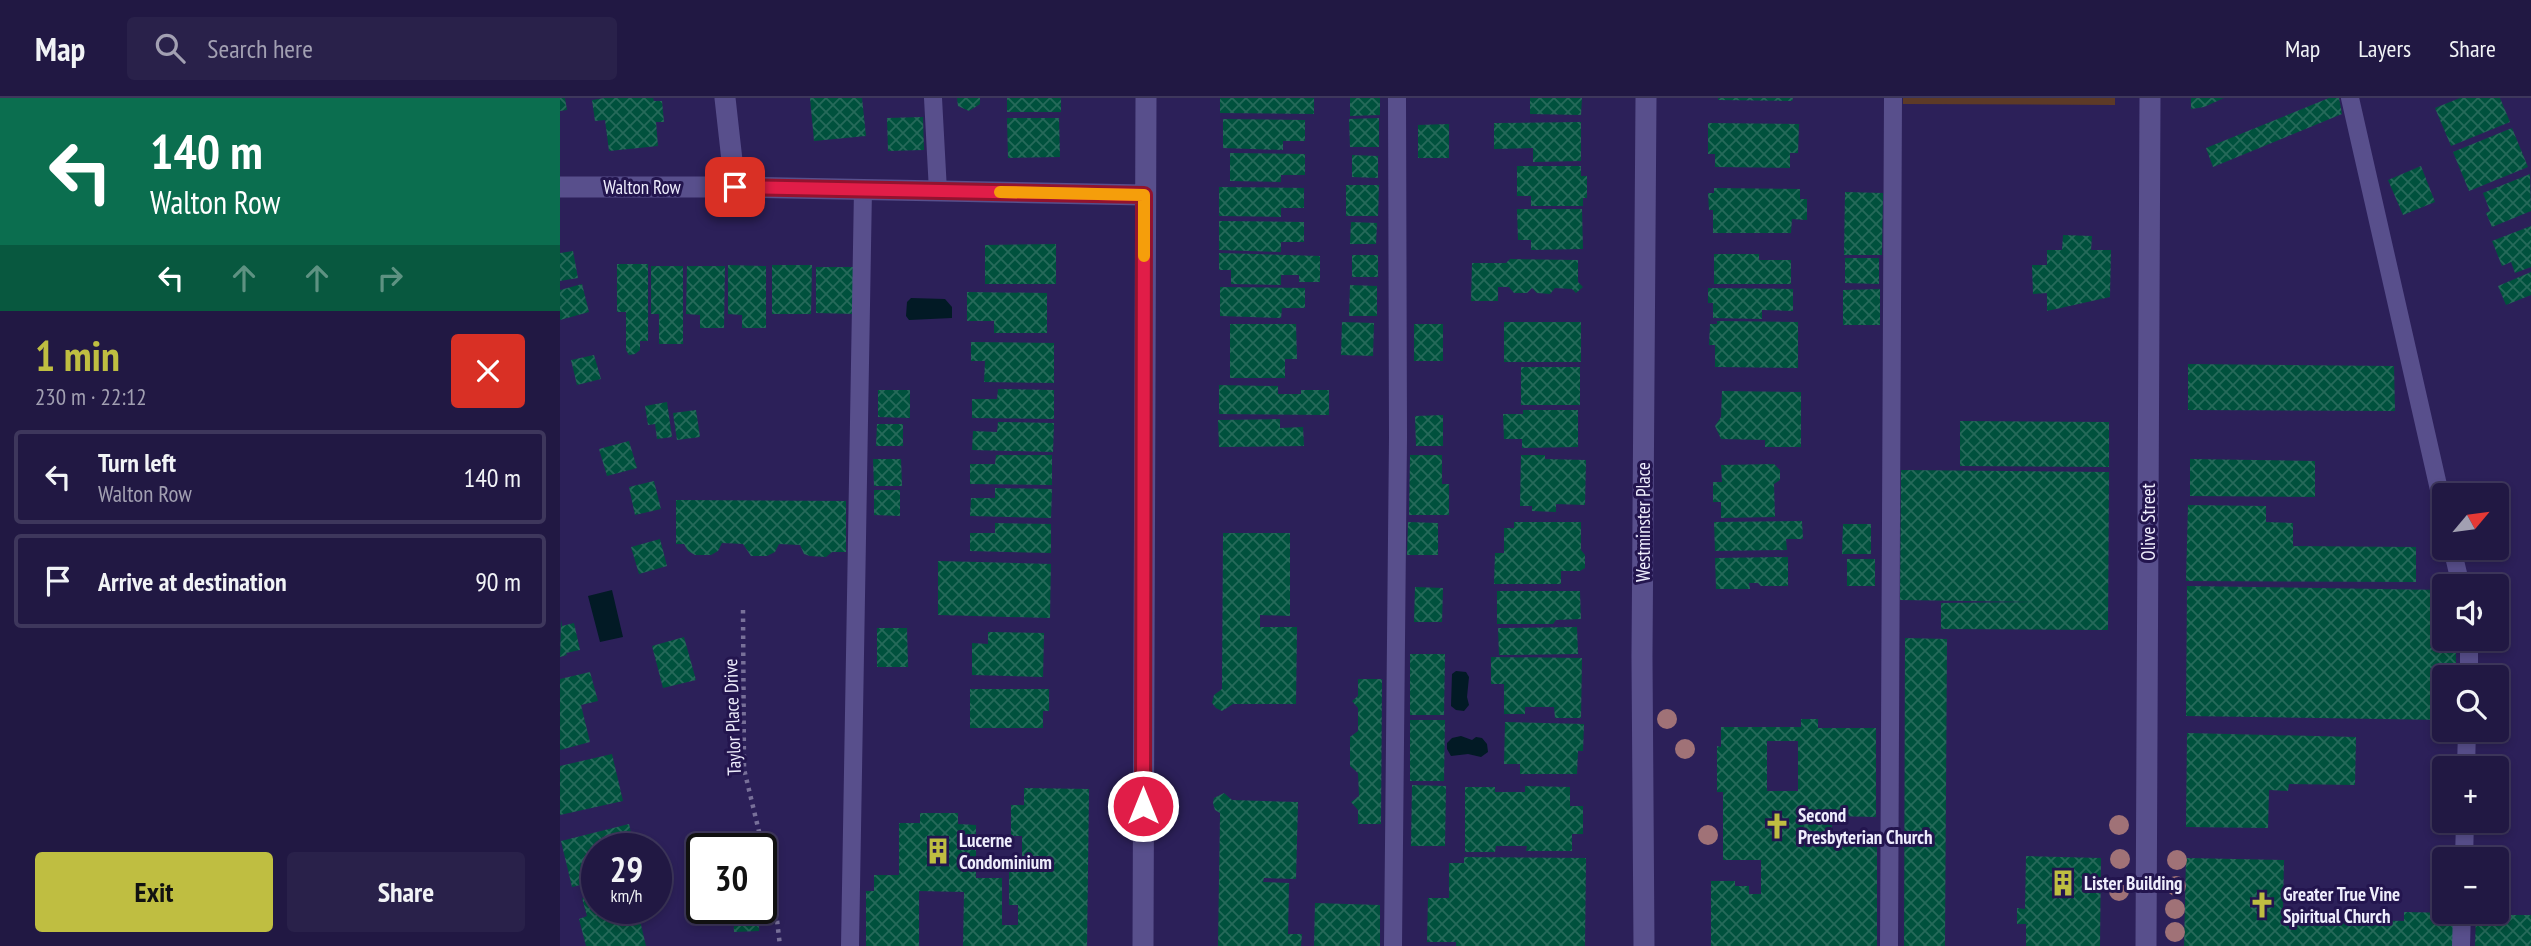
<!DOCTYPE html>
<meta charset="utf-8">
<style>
:root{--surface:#211843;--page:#29214a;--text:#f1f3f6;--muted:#a2a0b2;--line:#3e375c;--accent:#bfbe41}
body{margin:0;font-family:"PT Sans Narrow",sans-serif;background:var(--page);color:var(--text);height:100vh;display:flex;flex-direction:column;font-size:26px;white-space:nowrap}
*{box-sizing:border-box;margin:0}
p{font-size:23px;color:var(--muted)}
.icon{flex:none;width:38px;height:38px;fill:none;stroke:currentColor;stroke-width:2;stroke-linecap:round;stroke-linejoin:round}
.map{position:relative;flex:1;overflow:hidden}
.side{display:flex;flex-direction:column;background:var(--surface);width:560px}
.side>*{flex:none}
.top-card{background:#0b6e4f;color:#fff;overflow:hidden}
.needle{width:46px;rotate:61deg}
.tools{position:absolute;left:1872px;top:385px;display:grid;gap:14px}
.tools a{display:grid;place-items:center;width:77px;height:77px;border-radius:7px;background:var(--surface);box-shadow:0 4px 10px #0003,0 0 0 2px var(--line);font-size:35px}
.speed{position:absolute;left:21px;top:735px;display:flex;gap:14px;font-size:35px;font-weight:700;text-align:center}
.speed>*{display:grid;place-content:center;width:91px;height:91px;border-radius:50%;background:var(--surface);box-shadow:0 4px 10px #0003,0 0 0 2px var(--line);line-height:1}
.speed small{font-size:18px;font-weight:400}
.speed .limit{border:4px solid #111;border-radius:10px;background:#fff;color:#111}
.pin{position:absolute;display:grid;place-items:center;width:60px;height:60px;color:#fff;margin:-30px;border-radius:14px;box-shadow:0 4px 10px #0006}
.me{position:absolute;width:77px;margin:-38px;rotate:0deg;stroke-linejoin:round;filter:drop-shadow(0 0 5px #0008)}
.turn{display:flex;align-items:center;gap:24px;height:147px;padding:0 35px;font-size:32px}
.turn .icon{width:91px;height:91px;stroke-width:2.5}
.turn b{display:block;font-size:49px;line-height:60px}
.lanes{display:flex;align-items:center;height:66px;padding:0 35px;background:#0003;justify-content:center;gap:35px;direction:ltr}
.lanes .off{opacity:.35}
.round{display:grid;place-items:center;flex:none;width:74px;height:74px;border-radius:7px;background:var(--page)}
.overview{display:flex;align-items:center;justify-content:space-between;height:119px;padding:0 35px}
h1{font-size:42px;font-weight:600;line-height:52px;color:var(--accent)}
.cta{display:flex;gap:14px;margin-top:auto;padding:14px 35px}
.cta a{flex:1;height:80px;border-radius:7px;background:var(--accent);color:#111;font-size:28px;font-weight:600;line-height:80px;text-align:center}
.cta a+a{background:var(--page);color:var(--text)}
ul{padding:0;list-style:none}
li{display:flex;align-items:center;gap:21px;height:94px;margin:0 14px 10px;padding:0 21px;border:4px solid var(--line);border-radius:7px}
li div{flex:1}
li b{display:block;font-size:26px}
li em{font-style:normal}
header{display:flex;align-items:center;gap:42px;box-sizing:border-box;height:98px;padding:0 35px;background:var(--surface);border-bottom:2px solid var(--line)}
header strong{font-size:33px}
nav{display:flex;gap:38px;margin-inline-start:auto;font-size:24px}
.search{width:490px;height:63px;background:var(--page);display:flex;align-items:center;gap:18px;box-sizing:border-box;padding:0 24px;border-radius:7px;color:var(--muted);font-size:26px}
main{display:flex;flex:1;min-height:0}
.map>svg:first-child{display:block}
.green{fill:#5d3a27}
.water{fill:#021a25}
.building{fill:url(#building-cross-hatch);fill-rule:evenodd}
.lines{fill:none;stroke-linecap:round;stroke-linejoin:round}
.path{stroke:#787099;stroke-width:4.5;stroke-dasharray:3.5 5;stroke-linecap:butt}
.lane{stroke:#584f8c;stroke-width:18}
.street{stroke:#584f8c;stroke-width:21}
.tree{fill:#a07277}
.route-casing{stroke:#92132f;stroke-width:18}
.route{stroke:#e11d48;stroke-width:12}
.slow{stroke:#f59e0b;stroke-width:12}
.labels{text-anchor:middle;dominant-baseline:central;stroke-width:6;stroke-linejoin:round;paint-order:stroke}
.street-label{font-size:19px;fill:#eeedfc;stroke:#23154e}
.poi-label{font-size:19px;font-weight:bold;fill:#eeedfc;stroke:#23154e;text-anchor:start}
</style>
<header>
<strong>Map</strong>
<div class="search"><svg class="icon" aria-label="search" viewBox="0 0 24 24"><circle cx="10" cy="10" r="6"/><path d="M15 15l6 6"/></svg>Search here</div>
<nav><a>Map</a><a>Layers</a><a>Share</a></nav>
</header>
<main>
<section class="side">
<div class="top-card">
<div class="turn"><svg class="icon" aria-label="left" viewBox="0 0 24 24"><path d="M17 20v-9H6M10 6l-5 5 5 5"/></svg><div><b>140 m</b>Walton Row</div></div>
<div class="lanes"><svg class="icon" aria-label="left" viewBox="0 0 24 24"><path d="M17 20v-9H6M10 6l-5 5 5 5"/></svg><svg class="icon off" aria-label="ahead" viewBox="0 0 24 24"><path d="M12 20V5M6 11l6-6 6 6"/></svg><svg class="icon off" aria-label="ahead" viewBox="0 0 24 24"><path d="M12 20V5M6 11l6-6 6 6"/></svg><svg class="icon off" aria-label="right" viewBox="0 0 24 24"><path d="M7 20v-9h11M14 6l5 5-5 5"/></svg></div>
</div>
<div class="overview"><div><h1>1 min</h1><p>230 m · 22:12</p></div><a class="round" style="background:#d93025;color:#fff"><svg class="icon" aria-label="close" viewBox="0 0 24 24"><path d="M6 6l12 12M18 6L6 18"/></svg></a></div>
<ul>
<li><svg class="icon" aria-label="left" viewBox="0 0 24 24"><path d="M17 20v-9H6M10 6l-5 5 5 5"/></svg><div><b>Turn left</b><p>Walton Row</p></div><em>140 m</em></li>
<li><svg class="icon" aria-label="arrive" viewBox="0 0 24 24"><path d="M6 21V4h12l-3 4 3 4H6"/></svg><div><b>Arrive at destination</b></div><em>90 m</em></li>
</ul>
<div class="cta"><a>Exit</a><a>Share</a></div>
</section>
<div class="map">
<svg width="1971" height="848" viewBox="0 0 1971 848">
<defs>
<pattern id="building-cross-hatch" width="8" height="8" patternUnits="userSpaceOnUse" patternTransform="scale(1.75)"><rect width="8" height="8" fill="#00513d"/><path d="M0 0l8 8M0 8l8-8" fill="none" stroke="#266a5a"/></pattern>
</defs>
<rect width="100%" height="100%" fill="#2c2059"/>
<path class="green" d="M1343,0H1555V7L1343,6Z"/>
<path class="water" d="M351,200L385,201L392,209V220L349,222L346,218L347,204Z
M52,492L63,539L40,544L28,498Z
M896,573L906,574L909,579L907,599L909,607L904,613L896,612L891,608L892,576Z
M901,638L912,642L916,639L922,640L927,646L928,654L921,659L908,656L891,658L887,651V645L892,640Z"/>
<path class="building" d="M0,0H5L7,12L0,13Z
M44,0H93L94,3H102L104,24H96L98,48L49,53L45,22L35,23L32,2Z
M250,0H302L306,38L254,43Z
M397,0H420V6L409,13L398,8Z
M447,0H501V14H447Z
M660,0H754V16L660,15Z
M790,0H820V17L790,18Z
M970,0H1022L1021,17L970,16Z
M1158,0H1233L1232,3L1158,2Z
M1631,0H1664L1644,9L1631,11Z
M1769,0H1779L1782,16L1653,69L1646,50Z
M1900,0H1940L1950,24L1891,48L1875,10Z
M363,19L364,52L328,53L327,20Z
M447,20H499L500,59L448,60Z
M819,20V49H790L789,21Z
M663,21L745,22V43H723V52L663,50Z
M1021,24V63L973,64V50L934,51V25Z
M1148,25L1239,26L1238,55H1230V70L1155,69V56H1148Z
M889,26V60H858V27Z
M1952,30L1968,69L1909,93L1893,54Z
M670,55L745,56V77H721V84L670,83Z
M792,57L818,58V80L792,79Z
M957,68H1021V78H1027V100H1023V108H971V98H957Z
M1861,68L1875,104L1843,117L1828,82Z
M1970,76L1971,113L1932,129L1926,115L1930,113L1923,95Z
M786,87H819L818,118H786Z
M659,89L744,90V110H721V119L659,118Z
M1154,90L1240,91V101H1247V122L1232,121L1231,135H1153V112H1149L1148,95H1154Z
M1285,94L1323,95L1322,157H1284Z
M957,111H1022L1023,151L971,152V142H958Z
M659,123L744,124V144H721V154L659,152Z
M791,124L817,125L816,146H790Z
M1971,128V169L1955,175L1951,164L1942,168L1932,143Z
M1503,137L1532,138L1531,152H1551L1550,199L1487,213V195L1473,196L1472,167H1487V152H1502Z
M496,146V186H425V147Z
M13,153L18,180L0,183V155Z
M659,155L760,158V184H739V177H721V187L671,186V172H659Z
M1154,156H1199V162H1231V186H1154Z
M792,157H818V179H792Z
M1285,160H1319V186L1285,185Z
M950,161L1018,162V184L1023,189L1016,195L1012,191L995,190L990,196L977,195L972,190L967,195H954L949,189H938V203H911L912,165H946Z
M57,166H88V243H80V252L75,256L69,257L66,252V214H57Z
M168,167L206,168V230H182V217L168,216Z
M212,167H252L251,216H212Z
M91,168H123V246H99V216H91Z
M127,168H165L164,230H140V217L126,216Z
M256,169H295L294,216L256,215Z
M1971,174V197L1946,207L1938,188Z
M22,186L29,214L0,222V192Z
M790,187L817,188V218H789Z
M660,189L745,190V210H722L721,220L660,218Z
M1148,190L1233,191V213L1202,212V221L1153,220V205H1148Z
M1320,191V227H1283V192Z
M407,194L487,195V235H434V223H407Z
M1157,223L1238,224V270L1155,269V247H1149L1150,226H1157Z
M782,224L814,225L813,258L781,257Z
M944,224H1021V264H944Z
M670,226H736L737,261H725V280H670Z
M854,226H883V263H854Z
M411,244L494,245V285L424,284L425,263H411Z
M34,257L41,281L17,287L11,262Z
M1628,266L1834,268L1835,313L1628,312Z
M961,269H1020V307H961Z
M659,287L718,288V296H741V292H769V317L659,316Z
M438,291L494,292V321L412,320V301H437Z
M318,292H350V320L318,319Z
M1162,293L1241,294V349H1205V342L1161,341L1155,328L1161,319Z
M107,304L112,339L97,341L95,326L88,327L85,308Z
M136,312L140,339L117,342L113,315Z
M963,312H1018V349L962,350V341H944L943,316H963Z
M883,317V348H856L855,318Z
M720,321V330L743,329L744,348L659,349L658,322Z
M1400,323L1549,324V369L1400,368Z
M438,324L494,325L493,354L412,352L413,333L437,334Z
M317,326H343V348H316Z
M69,343L77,370L47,378L39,351Z
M436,357H492V387L410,386V366H435Z
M850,357H882V386H889V417H849Z
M961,357H985V361L1026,362L1025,407L996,406V414L972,413V408H960Z
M313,361H341L342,388H314Z
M1630,361L1755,363V399L1630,398Z
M1214,366L1220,372V382L1214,386L1215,419L1161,420V404H1153V384H1162L1161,367Z
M1341,372L1549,374L1548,532L1381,531V505L1473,504L1340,502Z
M94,383L101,411L75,417L69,389Z
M435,390L492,391L491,420L410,418L411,400H435Z
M314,392H340V418L314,417Z
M116,402L286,403V454H272L266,459L250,458L244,456L240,447L219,446L215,454L207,458H191L183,446L162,445L158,453L151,457H135L128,453L124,446H116Z
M1628,407L1706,408V424L1733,425V448L1856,449V484L1626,483Z
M1242,423L1243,441H1226L1227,452L1155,453L1154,424Z
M848,424L878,425V457H847Z
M954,424H1021V452L1025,457V470L1020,473H1001V486H934L935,455H944V430H954Z
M435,425L491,426V455L410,453V435H435Z
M1283,426H1311V456H1282Z
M663,435H730V518L700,517V529H737L736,606H673L662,613L656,610L652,605L654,597L662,591Z
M100,441L107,468L79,476L71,449Z
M1228,459V488H1201L1198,485H1189L1190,491H1156L1155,460Z
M1287,461H1315V488H1287Z
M378,463L491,466L490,520L378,517Z
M1627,488L1885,492V541H1896V579H1885V622L1626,618Z
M855,489L883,490L882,524H854Z
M937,493H1020L1021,521L996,522L993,526H937Z
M1,522L2,528L14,525L20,552L6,555L7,557L0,559Z
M1017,529L1018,556L939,557L938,530Z
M317,530H347L348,569H317Z
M428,534L484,535L483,579L412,577V545L428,546Z
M124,539L136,582L103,590L92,548Z
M1345,540L1387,541L1385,848H1344Z
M850,556H885L884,617H850Z
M931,559L1022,560L1021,620H995L994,609H965V616H944V586H931Z
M30,574L38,603L21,607L30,644L0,652V581Z
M798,581H822L821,726H798V712L791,704L799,698L798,675L790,668V639L798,633V610L792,603L798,598Z
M410,591H489V613H483V630H410Z
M1241,621H1258V630H1316V719L1272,718V737L1317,738V848H1151V783H1175V788H1189V796H1201V762H1163V694H1157V648L1161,649V629H1241ZM1207,643H1238V693H1207Z
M850,622H885L884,683H850Z
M945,624L1024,626L1023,653H1018L1017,676H960V666H944Z
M1627,635L1796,639L1795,687L1729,686L1728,693L1709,692L1708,730L1626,729Z
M52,656L63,703L0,717V668Z
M852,687L886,688L885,748H851Z
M965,688L1010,689V708H1023V736H1012V753H966L967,748H936L935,754H905V689H935V694H965Z
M464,690L529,691L527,848H403L404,794L359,793V848H306V793H314V777H339V725H360V715H398V726L416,727V780H442V827H458V807H449V769H462V738H451V707H464Z
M664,695L672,702L738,704L736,781L704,780L703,784L729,785L728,836H742L741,848H658L660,715L655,712L653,705L654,700Z
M69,726L75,751H37V783L12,789L1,743Z
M1466,758L1541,760L1540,848H1466V826H1457V810L1465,811Z
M904,759L1026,760L1025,848H896V844H867L868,800H889V765H904Z
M1626,760L1724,762L1723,812L1760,813V821L1844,823V814L1895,815V848H1624Z
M1937,789H1941L1940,817H1971V848H1915L1916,817L1926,818V814H1937Z
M37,796V810H77L86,848H26L19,821L27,818L22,800Z
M755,805L820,807V848H754Z
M173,810H198L199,833L174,834Z"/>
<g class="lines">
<path class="path" d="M183,512L184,671L214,796L220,848"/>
<path class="lane" d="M373,0L378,93
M1790,0L1885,418
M1892,450L1901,488
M1909,579V541
M1906,670L1907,632
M1904,761L1905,723
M290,848L303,91
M833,848L838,339L837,0
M1329,848L1333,0
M1901,848L1902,814"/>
<path class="street" d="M165,0L175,89
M0,89H175L584,97
M583,848L586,0
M1084,848L1082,559L1086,0
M1586,848L1590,0"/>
</g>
<g class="tree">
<circle cx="1107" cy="621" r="10"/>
<circle cx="1125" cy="651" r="10"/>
<circle cx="1559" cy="727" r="10"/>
<circle cx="1148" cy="737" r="10"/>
<circle cx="1560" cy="761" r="10"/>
<circle cx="1617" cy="762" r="10"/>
<circle cx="1616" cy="788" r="10"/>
<circle cx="1559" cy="793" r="10"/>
<circle cx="1615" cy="811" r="10"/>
<circle cx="1615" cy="834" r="10"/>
</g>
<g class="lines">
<g class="route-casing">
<path id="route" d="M175,89L584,97L583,708"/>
</g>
<use href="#route" class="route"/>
<path class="slow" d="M440,94L584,97V158"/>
</g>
<defs>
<g id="church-bare" transform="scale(2.1)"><path d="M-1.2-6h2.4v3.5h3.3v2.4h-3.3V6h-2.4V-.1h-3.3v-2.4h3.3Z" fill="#bfbe41" stroke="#23154e" stroke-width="2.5" paint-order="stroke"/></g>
<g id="building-bare" transform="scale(2.1)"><path d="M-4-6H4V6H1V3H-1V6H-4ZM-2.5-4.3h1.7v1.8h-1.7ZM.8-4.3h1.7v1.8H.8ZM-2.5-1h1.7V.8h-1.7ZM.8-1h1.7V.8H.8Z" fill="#bfbe41" stroke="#23154e" stroke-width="2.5" paint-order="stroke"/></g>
</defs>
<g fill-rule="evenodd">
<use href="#church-bare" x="1217" y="728"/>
<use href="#building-bare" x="378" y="753"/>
<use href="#building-bare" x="1503" y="785"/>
<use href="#church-bare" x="1702" y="807"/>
</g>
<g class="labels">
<g class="street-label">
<text x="82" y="89">Walton Row</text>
<text transform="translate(1083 424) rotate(-90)">Westminster Place</text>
<text transform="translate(1588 424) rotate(-90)">Olive Street</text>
<text transform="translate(172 619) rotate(-92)">Taylor Place Drive</text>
</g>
<g class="poi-label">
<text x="1238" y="717">Second<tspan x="1238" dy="22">Presbyterian Church</tspan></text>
<text x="399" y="742">Lucerne<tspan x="399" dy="22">Condominium</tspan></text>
<text x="1524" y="785">Lister Building</text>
<text x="1723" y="796">Greater True Vine<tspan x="1723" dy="22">Spiritual Church</tspan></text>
</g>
</g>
</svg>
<div class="tools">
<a><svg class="needle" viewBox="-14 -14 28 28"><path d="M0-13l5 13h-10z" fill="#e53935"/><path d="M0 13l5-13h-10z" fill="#a2a0b2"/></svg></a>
<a><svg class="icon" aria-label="sound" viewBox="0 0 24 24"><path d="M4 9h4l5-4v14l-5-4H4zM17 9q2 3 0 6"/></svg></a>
<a><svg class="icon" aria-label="search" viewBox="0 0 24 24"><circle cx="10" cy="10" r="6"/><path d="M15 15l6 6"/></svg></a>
<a>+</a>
<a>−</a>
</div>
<div class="speed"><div>29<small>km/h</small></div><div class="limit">30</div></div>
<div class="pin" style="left:175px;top:89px;background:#d93025"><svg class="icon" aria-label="arrive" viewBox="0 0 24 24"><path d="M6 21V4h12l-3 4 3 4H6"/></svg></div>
<svg class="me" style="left:583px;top:708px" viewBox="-20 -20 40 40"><circle r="17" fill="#e11d48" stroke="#fff" stroke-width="3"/><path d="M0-11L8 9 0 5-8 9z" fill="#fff"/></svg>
</div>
</main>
